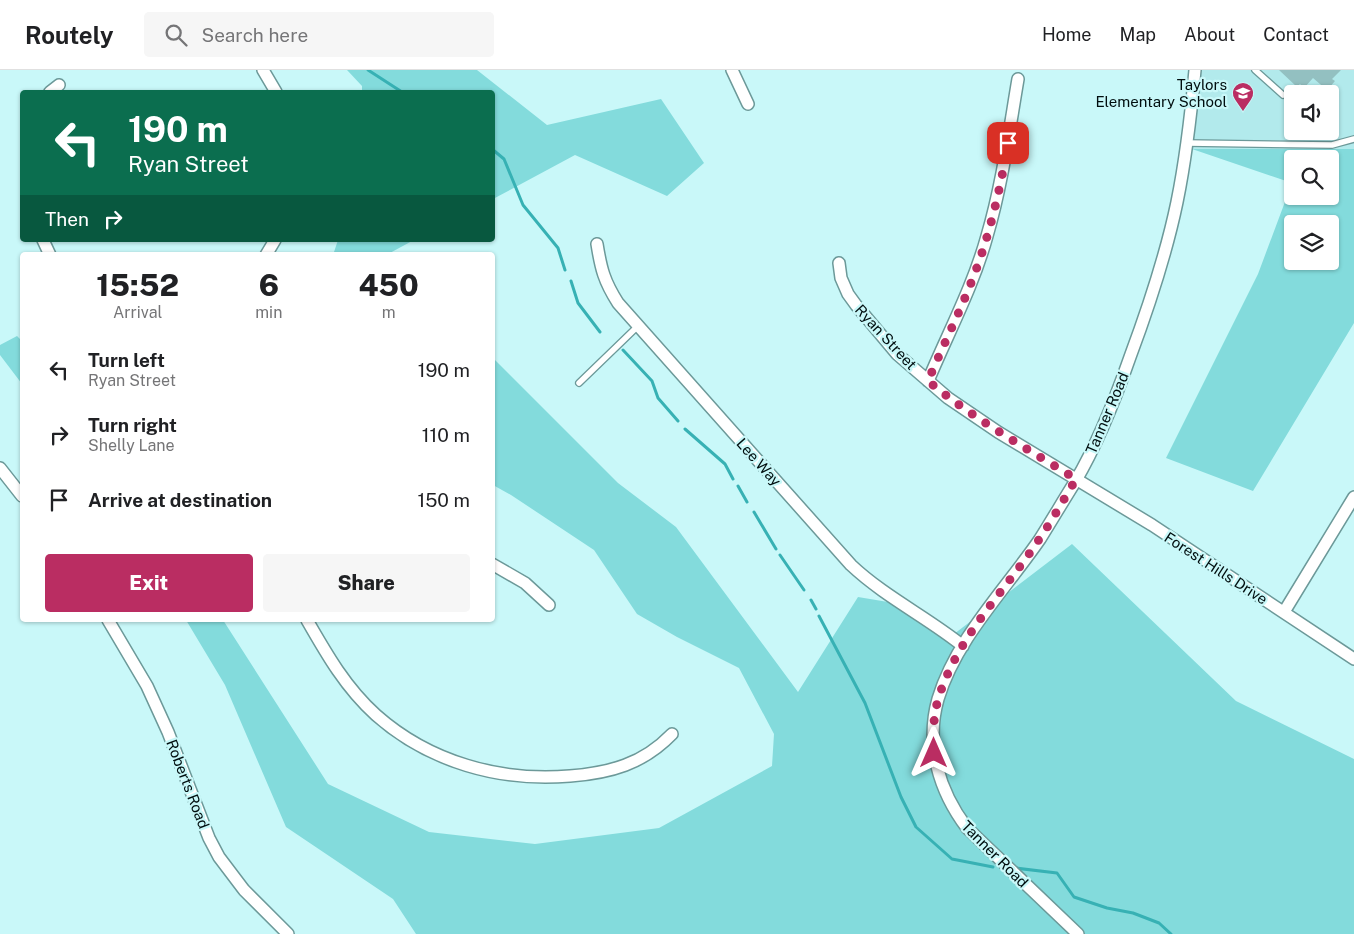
<!DOCTYPE html>
<style>
:root{--surface:#fff;--page:#f6f6f6;--text:#202124;--muted:#757577;--line:#e0e0e0;--accent:#ba2d62}
body{margin:0;font-family:"Public Sans",sans-serif;background:var(--page);color:var(--text);height:100vh;display:flex;flex-direction:column;font-size:19px;white-space:nowrap}
*{box-sizing:border-box;margin:0}
p{font-size:16px;color:var(--muted)}
.icon{flex:none;width:28px;height:28px;fill:none;stroke:currentColor;stroke-width:2;stroke-linecap:round;stroke-linejoin:round}
.map{position:relative;flex:1;overflow:hidden}
.sheet{position:absolute;left:20px;top:182px;width:475px;height:370px;display:flex;flex-direction:column;background:var(--surface);border-radius:5px;box-shadow:0 1px 4px #0004}
.sheet>*{flex:none}
.hud{position:absolute;left:20px;top:20px;width:475px;height:152px;border-radius:5px;box-shadow:0 1px 4px #0004;background:#0b6e4f;color:#fff;overflow:hidden}
.buttons{position:absolute;left:1284px;top:15px;display:grid;gap:10px}
.buttons a{display:grid;place-items:center;width:55px;height:55px;border-radius:5px;background:var(--surface);box-shadow:0 1px 4px #0004;font-size:25px}
.pin{position:absolute;display:grid;place-items:center;width:42px;height:42px;color:#fff;margin:-21px;border-radius:10px;box-shadow:0 2px 8px #0006}
.me{position:absolute;width:55px;margin:-28px;rotate:0deg;stroke-linejoin:round;filter:drop-shadow(0 0 4px #0008)}
.turn{display:flex;align-items:center;gap:18px;height:105px;padding:0 25px;font-size:22px}
.turn .icon{width:65px;height:65px;stroke-width:2.5}
.turn b{display:block;font-size:35px;line-height:42px}
.then{display:flex;align-items:center;height:48px;padding:0 25px;background:#0003;gap:10px;font-size:19px}
.eta{display:flex;justify-content:space-evenly;align-items:center;height:85px;text-align:center}
.eta b{font-size:30px;font-weight:800;line-height:35px}
.action{display:flex;gap:10px;margin-top:auto;padding:10px 25px}
.action a{flex:1;height:58px;border-radius:5px;background:var(--accent);color:#fff;font-size:20px;font-weight:800;line-height:58px;text-align:center}
.action a+a{background:var(--page);color:var(--text)}
ul{padding:0;list-style:none}
li{display:flex;align-items:center;gap:15px;height:65px;padding:0 25px}
li div{flex:1}
li b{display:block;font-size:19px}
li em{font-style:normal}
header{display:flex;align-items:center;gap:30px;box-sizing:border-box;height:70px;padding:0 25px;background:var(--surface);border-bottom:1px solid var(--line)}
header strong{font-size:24px}
nav{display:flex;gap:28px;margin-inline-start:auto;font-size:18px}
.search{width:350px;height:45px;background:var(--page);display:flex;align-items:center;gap:12px;box-sizing:border-box;padding:0 18px;border-radius:5px;color:var(--muted);font-size:19px}
.map>svg:first-child{display:block}
.built{fill:#b2eaec;fill-rule:evenodd}
.green{fill:#83dbdc;fill-rule:evenodd}
.lines{fill:none;stroke-linecap:round;stroke-linejoin:round}
.stream{stroke:#37b1b4;stroke-width:3}
.building{fill:#93c0c1}
.service-casing{stroke:#6c9999;stroke-width:8}
.minor-casing{stroke:#6c9999;stroke-width:14}
.service{stroke:#fff;stroke-width:5.5}
.minor{stroke:#fff;stroke-width:11}
.route{stroke:#ba2d62;stroke-width:9;stroke-dasharray:0 16.2}
.labels{text-anchor:middle;dominant-baseline:central;stroke-width:4.5;stroke-linejoin:round;paint-order:stroke}
.poi-label{font-size:15px;fill:#010e0f;stroke:#c9f8f9;text-anchor:end}
.street-label{font-size:15px;fill:#010e0f;stroke:#c9f8f9}
</style>
<header>
<strong>Routely</strong>
<div class="search"><svg class="icon" aria-label="search" viewBox="0 0 24 24"><circle cx="10" cy="10" r="6"/><path d="M15 15l6 6"/></svg>Search here</div>
<nav><a>Home</a><a>Map</a><a>About</a><a>Contact</a></nav>
</header>
<div class="map">
<svg width="1354" height="864" viewBox="0 0 1354 864">
<rect width="100%" height="100%" fill="#c9f8f9"/>
<path class="built" d="M1196,0H1354V79H1192ZM1292,24H1330V61H1292Z"/>
<path class="green" d="M347,0H477L547,55L661,29L704,93L667,126L575,85L493,129L492,22H362V16Z
M1192,79H1354V253L1253,421L1166,388L1258,204L1292,113ZM1292,89H1330V126H1292ZM1292,154H1330V191H1292Z
M338,170H414L388,184V185H333Z
M17,266L22,271V314L0,285V275Z
M493,288L618,413L676,457L798,622L858,527L918,537L954,564L1072,474L1236,631L1354,689V864H416L393,829L286,757L225,615L186,550H223L328,714L429,762L535,774L659,758L772,696L774,664L739,598L677,567L637,544L594,480L511,425L493,415Z"/>
<g class="lines">
<path class="stream" d="M368,0L402,22
M492,79L504,89L523,135L558,178L565,200
M571,211L578,233L600,262
M623,280L652,311L658,328L678,351
M685,359L725,394L733,409
M738,416L747,432
M754,442L776,479
M780,485L804,520
M811,530L816,539
M819,546L865,633L901,727L916,757L952,789L993,797
M1015,798L1057,803L1074,827L1107,838L1133,843L1159,853L1171,864"/>
</g>
<path class="building" d="M1279,0H1341L1332,9L1335,11L1327,20L1313,8L1304,18L1300,14L1297,17Z"/>
<g class="lines">
<g class="service-casing">
<path id="service" d="M1255,0L1283,25
M1187,73L1332,75L1354,69
M579,313L638,256"/>
</g>
<g class="minor-casing">
<path id="minor" d="M263,0L276,22
M732,0L748,34
M50,22L59,15
M43,170L50,185
M597,174C601,199 604,211 618,233L851,495C885,527 927,547 963,576
M266,185L275,170
M839,193L841,208L848,224L856,235L897,284L948,328L998,362L1152,455L1354,589
M928,311C948,263 973,217 987,166C1002,115 1009,62 1018,9
M0,398L22,426
M492,494L525,513L549,535
M1284,542L1354,427
M108,550L147,616L168,662L209,768L219,787L244,820L288,864
M307,550C327,585 346,618 376,645C429,692 500,712 570,706C610,703 643,694 672,664
M1078,864L967,758C939,721 925,675 938,629C956,569 1005,520 1040,469C1052,450 1063,431 1075,412C1098,373 1115,330 1130,287C1149,236 1166,185 1177,132C1186,88 1191,44 1195,0"/>
</g>
<use href="#service" class="service"/>
<use href="#minor" class="minor"/>
</g>
<g class="lines">
<path class="route" d="M934,683C933,665 933,647 938,630C956,568 1006,520 1040,468C1053,449 1064,429 1076,409C1026,378 974,349 928,311C942,278 958,246 971,213C989,168 1000,121 1008,73"/>
</g>
<defs>
<g id="school-pin" transform="scale(1.125)"><path d="M0 17L-7.5 6A9.5 9.5 0 1 1 7.5 6Z" fill="#ba2d62" stroke="#c9f8f9"/><path d="M0-5L7-2L0 1L-7-2ZM-4 1L0 2.5L4 1V4Q0 6-4 4Z" fill="#fff"/></g>
</defs>
<g fill-rule="evenodd">
<use href="#school-pin" x="1243" y="23"/>
</g>
<g class="labels">
<g class="poi-label">
<text x="1227" y="14">Taylors<tspan x="1227" dy="17">Elementary School</tspan></text>
</g>
<g class="street-label">
<text transform="translate(886 267) rotate(47)">Ryan Street</text>
<text transform="translate(1107 343) rotate(-67)">Tanner Road</text>
<text transform="translate(759 392) rotate(48)">Lee Way</text>
<text transform="translate(1216 498) rotate(33)">Forest Hills Drive</text>
<text transform="translate(188 714) rotate(69)">Roberts Road</text>
<text transform="translate(995 784) rotate(45)">Tanner Road</text>
</g>
</g>
</svg>
<div class="buttons">
<a><svg class="icon" aria-label="sound" viewBox="0 0 24 24"><path d="M4 9h4l5-4v14l-5-4H4zM17 9q2 3 0 6"/></svg></a>
<a><svg class="icon" aria-label="search" viewBox="0 0 24 24"><circle cx="10" cy="10" r="6"/><path d="M15 15l6 6"/></svg></a>
<a><svg class="icon" aria-label="layers" viewBox="0 0 24 24"><path d="M12 4l9 5-9 5-9-5zM3 14l9 5 9-5"/></svg></a>
</div>
<div class="pin" style="left:1008px;top:73px;background:#d93025"><svg class="icon" aria-label="arrive" viewBox="0 0 24 24"><path d="M6 21V4h12l-3 4 3 4H6"/></svg></div>
<svg class="me" style="left:934px;top:683px" viewBox="-20 -20 40 40"><path d="M0-17L14 15 0 8-14 15z" fill="#ba2d62" stroke="#fff" stroke-width="4"/></svg>
<div class="hud">
<div class="turn"><svg class="icon" aria-label="left" viewBox="0 0 24 24"><path d="M17 20v-9H6M10 6l-5 5 5 5"/></svg><div><b>190 m</b>Ryan Street</div></div>
<div class="then">Then<svg class="icon" aria-label="right" viewBox="0 0 24 24"><path d="M7 20v-9h11M14 6l5 5-5 5"/></svg></div>
</div>
<section class="sheet">
<div class="eta">
<div><b>15:52</b><p>Arrival</p></div>
<div><b>6</b><p>min</p></div>
<div><b>450</b><p>m</p></div>
</div>
<ul>
<li><svg class="icon" aria-label="left" viewBox="0 0 24 24"><path d="M17 20v-9H6M10 6l-5 5 5 5"/></svg><div><b>Turn left</b><p>Ryan Street</p></div><em>190 m</em></li>
<li><svg class="icon" aria-label="right" viewBox="0 0 24 24"><path d="M7 20v-9h11M14 6l5 5-5 5"/></svg><div><b>Turn right</b><p>Shelly Lane</p></div><em>110 m</em></li>
<li><svg class="icon" aria-label="arrive" viewBox="0 0 24 24"><path d="M6 21V4h12l-3 4 3 4H6"/></svg><div><b>Arrive at destination</b></div><em>150 m</em></li>
</ul>
<div class="action"><a>Exit</a><a>Share</a></div>
</section>
</div>
